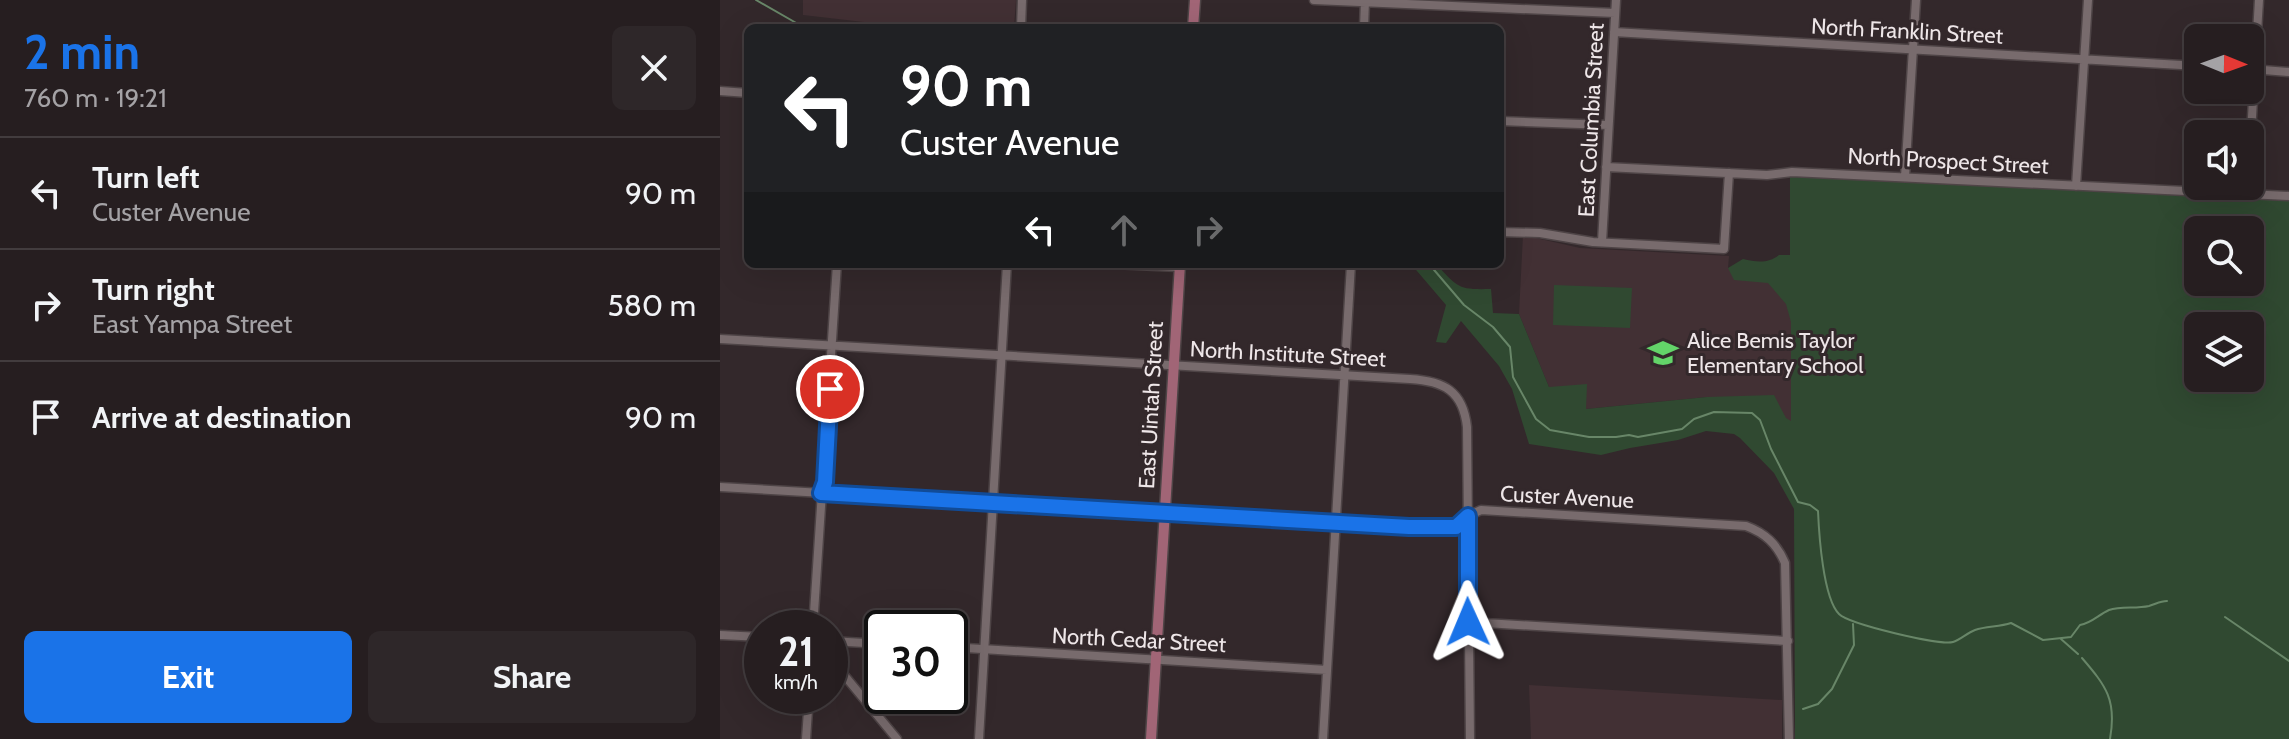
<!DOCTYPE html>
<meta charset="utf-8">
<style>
:root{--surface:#261e20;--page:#2e2729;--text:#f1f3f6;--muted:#a4a2a5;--line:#423c3e;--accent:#1a73e8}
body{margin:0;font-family:Cabin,sans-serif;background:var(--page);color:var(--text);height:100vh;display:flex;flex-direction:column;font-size:30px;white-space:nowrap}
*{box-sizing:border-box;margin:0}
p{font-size:26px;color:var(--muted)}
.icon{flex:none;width:44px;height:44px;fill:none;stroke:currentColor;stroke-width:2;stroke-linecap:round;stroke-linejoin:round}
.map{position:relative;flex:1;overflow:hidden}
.side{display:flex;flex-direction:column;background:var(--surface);width:720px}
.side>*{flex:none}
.banner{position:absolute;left:24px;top:24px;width:760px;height:244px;border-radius:12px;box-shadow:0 8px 32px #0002,0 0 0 2px var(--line);background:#202124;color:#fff;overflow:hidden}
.needle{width:52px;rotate:91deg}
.controls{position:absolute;left:1464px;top:24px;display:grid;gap:16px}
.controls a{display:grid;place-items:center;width:80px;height:80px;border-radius:12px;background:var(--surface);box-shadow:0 8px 32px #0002,0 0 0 2px var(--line);font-size:40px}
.speed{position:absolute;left:24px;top:610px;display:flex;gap:16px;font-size:40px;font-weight:700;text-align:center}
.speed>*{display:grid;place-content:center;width:104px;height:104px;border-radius:50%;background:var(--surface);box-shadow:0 8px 32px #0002,0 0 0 2px var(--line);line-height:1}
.speed small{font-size:20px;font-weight:400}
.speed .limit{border:4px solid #111;border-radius:12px;background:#fff;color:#111}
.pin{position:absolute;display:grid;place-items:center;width:68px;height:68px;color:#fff;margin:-34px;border:4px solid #fff;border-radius:50%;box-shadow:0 2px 8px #0007}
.me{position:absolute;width:88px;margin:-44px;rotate:359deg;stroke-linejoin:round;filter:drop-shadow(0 0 6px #0008)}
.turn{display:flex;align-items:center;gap:28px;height:168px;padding:0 24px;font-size:36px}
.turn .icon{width:104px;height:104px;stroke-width:2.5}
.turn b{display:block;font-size:56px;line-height:68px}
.lanes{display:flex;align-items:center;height:76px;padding:0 24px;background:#0003;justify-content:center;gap:40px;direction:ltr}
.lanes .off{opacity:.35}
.round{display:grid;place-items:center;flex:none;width:84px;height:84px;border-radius:12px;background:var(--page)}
.head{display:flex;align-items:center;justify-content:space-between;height:136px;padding:0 24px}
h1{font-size:48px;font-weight:700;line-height:60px;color:var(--accent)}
.action{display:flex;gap:16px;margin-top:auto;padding:16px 24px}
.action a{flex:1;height:92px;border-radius:12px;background:var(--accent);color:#fff;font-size:32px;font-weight:700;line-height:92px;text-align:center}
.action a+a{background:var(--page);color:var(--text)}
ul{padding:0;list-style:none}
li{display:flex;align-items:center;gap:24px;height:112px;padding:0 24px;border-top:2px solid var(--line)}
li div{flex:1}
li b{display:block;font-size:30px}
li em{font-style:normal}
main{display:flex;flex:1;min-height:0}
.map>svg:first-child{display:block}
.built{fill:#423034}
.green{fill:#304931;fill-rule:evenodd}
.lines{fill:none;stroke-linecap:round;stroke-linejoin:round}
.stream{stroke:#688668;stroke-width:2}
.minor-casing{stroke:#4e4446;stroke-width:11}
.major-casing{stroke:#4e4446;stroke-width:13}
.minor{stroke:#786b6d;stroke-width:8}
.major{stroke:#a16576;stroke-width:10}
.route-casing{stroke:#114b97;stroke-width:20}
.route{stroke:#1a73e8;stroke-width:14}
.labels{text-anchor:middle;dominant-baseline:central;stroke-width:6;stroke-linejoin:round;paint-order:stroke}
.street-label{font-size:22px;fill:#eee6e8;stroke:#33282b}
.poi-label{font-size:22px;fill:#eee6e8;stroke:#33282b;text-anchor:start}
</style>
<main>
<section class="side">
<div class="head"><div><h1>2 min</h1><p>760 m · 19:21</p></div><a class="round"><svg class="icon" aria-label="close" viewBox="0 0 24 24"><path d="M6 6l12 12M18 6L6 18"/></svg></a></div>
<ul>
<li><svg class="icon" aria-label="left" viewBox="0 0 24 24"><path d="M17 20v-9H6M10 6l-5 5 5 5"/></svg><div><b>Turn left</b><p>Custer Avenue</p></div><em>90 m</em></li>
<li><svg class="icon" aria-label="right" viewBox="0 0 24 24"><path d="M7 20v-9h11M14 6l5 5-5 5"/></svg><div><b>Turn right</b><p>East Yampa Street</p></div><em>580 m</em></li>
<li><svg class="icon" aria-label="arrive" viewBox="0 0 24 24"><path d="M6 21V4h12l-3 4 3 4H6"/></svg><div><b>Arrive at destination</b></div><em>90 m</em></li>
</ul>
<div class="action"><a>Exit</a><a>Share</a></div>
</section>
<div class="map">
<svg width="1569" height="739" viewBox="0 0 1569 739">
<rect width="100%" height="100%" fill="#33282b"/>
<path class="built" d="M83,0H296L294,28H179L170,25L83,15Z
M803,235L860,248L1009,256L1008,268L1071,271V422L987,397L866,409L829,387L799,314Z
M809,685L1062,700V739H811Z"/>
<path class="green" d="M1070,175L1569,201V739H1075L1074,509L1054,473L1020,438L1014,434L986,431L958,440L910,448L881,455L809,444L792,389L779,366L741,321L726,343L716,342L726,305L691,264H716C738,287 737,290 771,289L773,313L799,314L829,387L867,384L866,409L987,397L1054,395L1066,418L1071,421V322L1066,304L1048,283L1014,280L1008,268L1023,259C1036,262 1048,264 1059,255H1070ZM1478,230H1530V282H1478ZM1478,326H1530V378H1478Z
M834,285L912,288L910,328L833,325Z"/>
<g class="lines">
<path class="stream" d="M36,0L85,28
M709,264L744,305L773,327L790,347L793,377L816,419L830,430L869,437H896L909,435L918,437L962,429L974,419L994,412L1032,413L1040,420L1051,449L1078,502L1090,505L1098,511C1099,534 1103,598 1119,614C1129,624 1220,646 1233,642C1240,640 1247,633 1255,630C1266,626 1279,627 1291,623L1323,640L1351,637L1360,625C1372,623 1378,615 1389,610C1401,606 1416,609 1429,606C1436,604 1440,601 1447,601
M1505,617L1569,661
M1341,639L1358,654
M1362,658C1386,686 1397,700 1390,739
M1083,709L1098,704L1112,689L1134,645L1133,624"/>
<g class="minor-casing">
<path id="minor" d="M594,0L895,13
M301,28L302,0
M644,28L645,0
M894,32L1478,66
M1531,69L1569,72
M0,91L28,93
M780,121L888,125
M1530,150L1539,0
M886,167L1047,175L1072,172L1569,196
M1185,177L1196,0
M1356,186L1368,0
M780,232L820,233L873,242L1004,249L1009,173
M882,242L896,0
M394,264L459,267
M0,339L690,379C724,381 743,391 747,427L750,739
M0,487L689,527H736L748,516L761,510L1026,526C1045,533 1057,544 1065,563L1069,739
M748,622L1068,641
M93,628L117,264
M0,635L42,637
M110,641L162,644
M230,647L607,670
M110,658L177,739
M86,739L89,696
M259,739L287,264
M603,739L631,264"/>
</g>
<g class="major-casing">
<path id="major" d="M473,28L475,0
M431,739L460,264"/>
</g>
<use href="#minor" class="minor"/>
<use href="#major" class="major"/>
</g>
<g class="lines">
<g class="route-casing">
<path id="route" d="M110,389L105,482L101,493L689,527H736L748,516V622"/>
</g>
<use href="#route" class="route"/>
</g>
<defs>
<g id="school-bare" transform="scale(2.4)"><path d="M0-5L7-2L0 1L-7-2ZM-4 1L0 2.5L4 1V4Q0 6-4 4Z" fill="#63d469" stroke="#33282b" stroke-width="2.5" paint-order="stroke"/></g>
</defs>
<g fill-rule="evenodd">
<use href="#school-bare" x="943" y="353"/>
</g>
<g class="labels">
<g class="street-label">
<text transform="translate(1187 31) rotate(3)">North Franklin Street</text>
<text transform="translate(871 120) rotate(-87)">East Columbia Street</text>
<text transform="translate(1228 161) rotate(3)">North Prospect Street</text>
<text transform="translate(568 354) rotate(3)">North Institute Street</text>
<text transform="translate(431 405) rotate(-87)">East Uintah Street</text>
<text transform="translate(847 497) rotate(3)">Custer Avenue</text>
<text transform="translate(419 640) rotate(3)">North Cedar Street</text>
</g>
<g class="poi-label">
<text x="967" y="340">Alice Bemis Taylor<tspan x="967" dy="25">Elementary School</tspan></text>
</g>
</g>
</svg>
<div class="controls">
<a><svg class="needle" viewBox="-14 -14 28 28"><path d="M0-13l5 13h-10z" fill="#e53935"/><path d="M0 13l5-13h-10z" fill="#a4a2a5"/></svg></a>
<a><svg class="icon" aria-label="sound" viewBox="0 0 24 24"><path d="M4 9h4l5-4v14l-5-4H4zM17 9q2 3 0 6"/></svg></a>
<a><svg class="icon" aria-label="search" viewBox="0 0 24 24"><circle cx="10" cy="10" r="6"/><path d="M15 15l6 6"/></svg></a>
<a><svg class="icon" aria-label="layers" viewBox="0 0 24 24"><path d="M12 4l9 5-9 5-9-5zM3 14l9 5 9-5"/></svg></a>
</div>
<div class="speed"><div>21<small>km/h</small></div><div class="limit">30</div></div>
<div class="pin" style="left:110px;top:389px;background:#d93025"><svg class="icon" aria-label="arrive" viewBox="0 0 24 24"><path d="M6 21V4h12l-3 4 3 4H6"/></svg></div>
<svg class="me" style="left:748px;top:622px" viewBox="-20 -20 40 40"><path d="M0-17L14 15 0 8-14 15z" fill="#1a73e8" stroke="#fff" stroke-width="4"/></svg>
<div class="banner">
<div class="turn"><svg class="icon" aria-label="left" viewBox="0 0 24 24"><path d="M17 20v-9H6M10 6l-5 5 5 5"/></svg><div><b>90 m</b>Custer Avenue</div></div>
<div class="lanes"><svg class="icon" aria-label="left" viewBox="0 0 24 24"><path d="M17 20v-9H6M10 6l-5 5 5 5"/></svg><svg class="icon off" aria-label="ahead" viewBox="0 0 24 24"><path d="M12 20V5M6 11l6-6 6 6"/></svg><svg class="icon off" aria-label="right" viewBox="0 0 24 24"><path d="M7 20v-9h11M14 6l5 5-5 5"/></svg></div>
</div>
</div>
</main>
